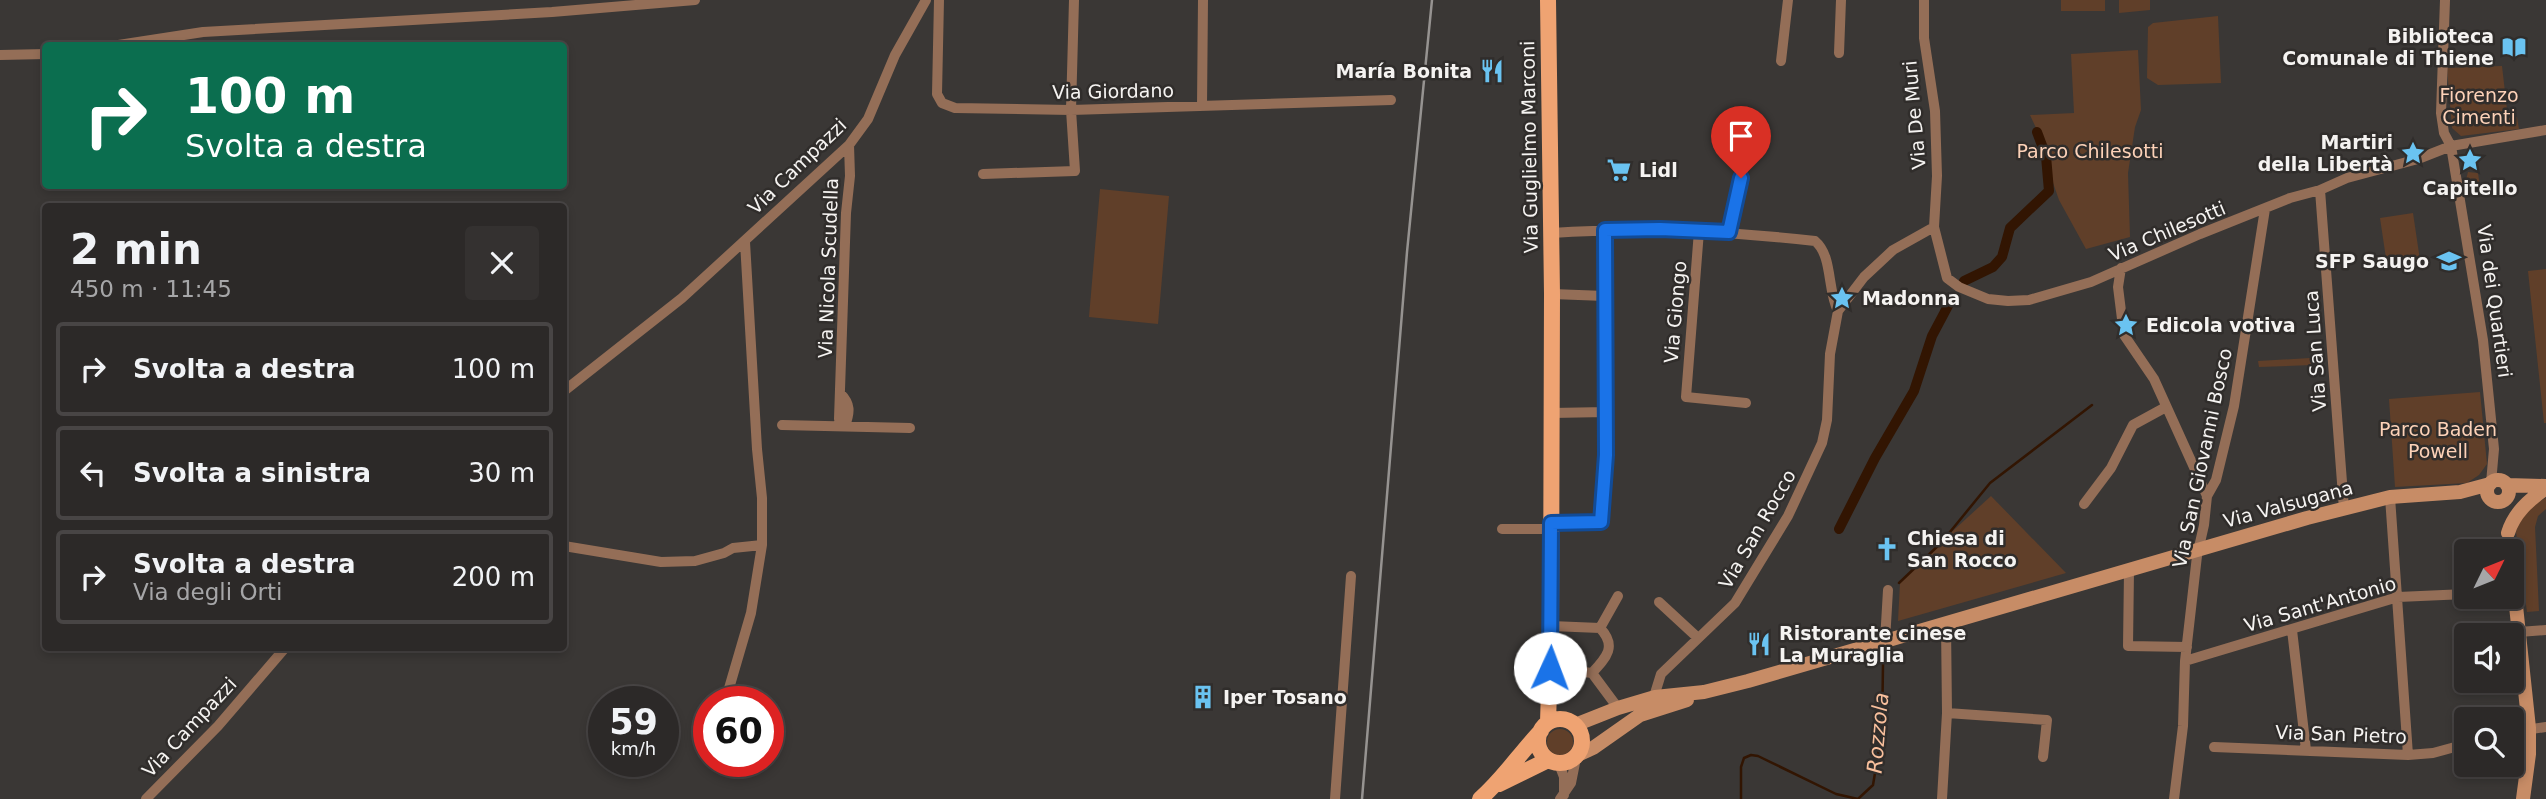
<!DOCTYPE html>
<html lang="it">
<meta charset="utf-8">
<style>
:root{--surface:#2c2928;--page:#343130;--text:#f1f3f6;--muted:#a6a6a8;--line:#484545}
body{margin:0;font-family:"DejaVu Sans",sans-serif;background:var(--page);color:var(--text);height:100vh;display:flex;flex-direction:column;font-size:26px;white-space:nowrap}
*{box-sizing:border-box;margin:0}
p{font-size:23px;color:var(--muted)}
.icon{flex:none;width:38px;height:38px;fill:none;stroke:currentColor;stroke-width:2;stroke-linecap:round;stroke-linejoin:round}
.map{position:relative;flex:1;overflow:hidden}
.panel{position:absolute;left:42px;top:203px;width:525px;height:448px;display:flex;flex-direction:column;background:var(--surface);border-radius:7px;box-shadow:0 4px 10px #0003,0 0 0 2px var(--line)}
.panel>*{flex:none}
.guide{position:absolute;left:42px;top:42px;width:525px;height:147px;border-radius:7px;box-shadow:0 4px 10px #0003,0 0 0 2px var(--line);background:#0b6e4f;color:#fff;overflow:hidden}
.needle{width:46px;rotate:47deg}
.controls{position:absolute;left:2454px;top:539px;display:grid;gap:14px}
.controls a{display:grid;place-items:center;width:70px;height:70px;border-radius:7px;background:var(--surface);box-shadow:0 4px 10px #0003,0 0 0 2px var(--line);font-size:35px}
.speed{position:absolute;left:588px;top:686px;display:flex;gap:14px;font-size:35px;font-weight:700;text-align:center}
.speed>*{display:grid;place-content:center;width:91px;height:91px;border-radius:50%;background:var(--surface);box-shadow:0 4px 10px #0003,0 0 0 2px var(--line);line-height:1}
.speed small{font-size:18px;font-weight:400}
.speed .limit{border:10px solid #d22;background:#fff;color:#111}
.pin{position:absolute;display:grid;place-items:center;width:60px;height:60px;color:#fff;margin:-72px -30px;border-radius:50% 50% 50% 0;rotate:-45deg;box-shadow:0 0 7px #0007}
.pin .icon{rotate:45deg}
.me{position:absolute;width:77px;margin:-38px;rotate:2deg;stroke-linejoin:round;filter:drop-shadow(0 0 5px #0008)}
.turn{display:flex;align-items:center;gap:24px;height:147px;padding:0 28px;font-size:32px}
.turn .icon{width:91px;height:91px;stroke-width:2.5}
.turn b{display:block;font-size:49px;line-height:60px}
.round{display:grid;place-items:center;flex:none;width:74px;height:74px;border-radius:7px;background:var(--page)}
.summary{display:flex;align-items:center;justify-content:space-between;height:119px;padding:0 28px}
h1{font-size:42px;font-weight:700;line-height:52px}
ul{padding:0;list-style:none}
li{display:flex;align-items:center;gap:21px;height:94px;margin:0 14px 10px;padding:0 14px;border:4px solid var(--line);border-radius:7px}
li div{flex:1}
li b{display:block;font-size:26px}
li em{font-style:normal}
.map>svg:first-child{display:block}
.green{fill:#603f29}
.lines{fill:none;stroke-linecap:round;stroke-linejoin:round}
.stream{stroke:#321502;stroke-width:2.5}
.canal{stroke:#321502;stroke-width:10}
.street{stroke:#946e57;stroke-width:10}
.secondary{stroke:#c78c66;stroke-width:14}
.primary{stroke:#efa372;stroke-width:16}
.rail{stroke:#969391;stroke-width:2.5}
.route-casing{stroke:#114b97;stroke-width:18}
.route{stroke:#1a73e8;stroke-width:12}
.labels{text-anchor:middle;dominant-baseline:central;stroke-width:5;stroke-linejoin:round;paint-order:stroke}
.poi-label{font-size:19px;font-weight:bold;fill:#f5f3f1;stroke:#302d2b;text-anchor:start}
.street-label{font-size:19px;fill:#f5f3f1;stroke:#302d2b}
.park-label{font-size:19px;fill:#fdd2b8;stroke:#302d2b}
.water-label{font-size:21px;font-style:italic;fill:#f9c09d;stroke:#302d2b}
</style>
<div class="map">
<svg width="2546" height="799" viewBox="0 0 2546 799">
<rect width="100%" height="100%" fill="#3a3735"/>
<path class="green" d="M2061,0H2105V11H2061Z
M2119,0H2150V10L2119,13Z
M2218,16L2221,83L2158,85L2147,78L2148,27L2153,23Z
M2138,50L2141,110L2135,127L2128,173L2130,237L2086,249L2059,200L2051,177L2049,156L2030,115L2074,113L2071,54Z
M2502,66L2508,118L2517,117L2519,129L2461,136L2452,128L2447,68Z
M2468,172L2478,173L2481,194L2469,195L2466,180Z
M1100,189L1169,196L1158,324L1089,317Z
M2413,213L2420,260L2387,265L2380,218Z
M2546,269V423H2544L2528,271Z
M2310,358L2313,365L2259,367L2258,361Z
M2480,392L2487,464L2479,475L2467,483L2395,487L2389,399Z
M1991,496L2066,573L1898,621L1900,583L1944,539Z
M2546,498V509L2538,516L2535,527L2539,611L2527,612L2516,532C2521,517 2532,504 2546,498Z
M1547 742a13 13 0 1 1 26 0a13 13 0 1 1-26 0Z"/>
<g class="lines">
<path class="stream" d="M1899,583L1941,543L1990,483L2092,405
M1741,799V767L1744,758L1751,755L1758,756L1836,794L1858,799L1873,785L1882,731L1883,664"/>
<path class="canal" d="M1964,281L1993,267L2002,257L2010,228L2049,191L2046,156L2037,132
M1839,529L1875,458L1914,391L1932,336L1949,304"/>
<path class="street" d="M939,0L937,94L942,103L955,108L1071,110L1391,100
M1924,0V38L1935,111L1937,176L1934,227L1947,278L1959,287L1988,299L2008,301L2029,300L2091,282L2200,234L2290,198L2320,190L2347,178L2418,159L2451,146L2546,130
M2445,0L2441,113L2444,133L2451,146L2483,340L2494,449L2491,483
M112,46L203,32L552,12L695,0
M1839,53L1841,0
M0,55L46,54
M1781,61L1788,0
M1202,106L1203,0
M983,174L1075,171L1071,110L1074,0
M2320,190L2344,509
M1699,231L1686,397L1746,403
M1729,232L1747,151
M1552,233C1641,227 1726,231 1815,241C1833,256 1827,290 1838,311
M2121,268L2118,287L2124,335L2154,379L2207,496
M1552,294L1605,296
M564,391L682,298L849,145L868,119L895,55L926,0
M840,393C851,404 850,412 845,426
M1552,413L1606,412
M782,425L910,428
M845,426L839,419L846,213L850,176L849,145
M2390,497L2408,755
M2084,504L2111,468L2133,425L2166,407
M1551,523L1601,522L1606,455L1605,230
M1502,529H1551
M564,546L661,562L695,561L724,553L733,548L762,545
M2129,571L2128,646L2187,647
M1659,602L1698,638
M1551,626L1600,628C1617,646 1607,657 1592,673
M1600,628L1618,596
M2292,630L2306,750
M2519,632L2546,630
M1885,641L1888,590
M2185,661L2398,597L2466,594
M1550,668L1592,673
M1592,673L1618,708
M725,702L751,613L762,545V498L757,449L745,242
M1652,703L1661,674L1735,603L1788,516L1822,443L1827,420L1830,354L1838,311L1864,277L1893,250L1934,227
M1947,713L2047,720L2043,757
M2511,732L2546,727
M2214,747L2408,755L2433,753L2466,744
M1559,764L1564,777V795
M146,799L218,726L285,648
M1335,799L1351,576
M1560,799L1571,783L1576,758
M1942,799L1947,713L1946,625
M2174,799L2183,726L2185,661L2197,556L2204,525L2207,496L2216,480L2234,406L2265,209"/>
<path class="secondary" d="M2487 491a11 11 0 1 1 22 0a11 11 0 1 1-22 0Z
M2507,485L2546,486
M2508,533C2514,513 2529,500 2546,488
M2511,559L2529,728V754L2523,799
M1575,725L1618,708L1655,697L1704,692L1748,681L2307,518L2390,497L2460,492L2490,484
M1578,755L1593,748L1640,715L1687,700"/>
<path class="primary" d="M1548,0L1552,294L1551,626L1548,722
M1538 741a22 22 0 1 1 44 0a22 22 0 1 1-44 0Z
M1499,784L1548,760
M1480,799C1503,779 1520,753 1541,731"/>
<path class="rail" d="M1362,799L1407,252L1432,0"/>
</g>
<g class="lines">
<g class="route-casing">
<path id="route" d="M1550,668L1551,523L1601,522L1606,455L1605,230L1660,229L1729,232L1741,178"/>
</g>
<use href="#route" class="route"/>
</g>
<defs>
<g id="library-bare" transform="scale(1.89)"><path d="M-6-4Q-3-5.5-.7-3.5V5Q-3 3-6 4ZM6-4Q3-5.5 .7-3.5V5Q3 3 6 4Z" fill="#6ac3f1" stroke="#302d2b" stroke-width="2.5" paint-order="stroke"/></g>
<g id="restaurant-bare" transform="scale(1.89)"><path d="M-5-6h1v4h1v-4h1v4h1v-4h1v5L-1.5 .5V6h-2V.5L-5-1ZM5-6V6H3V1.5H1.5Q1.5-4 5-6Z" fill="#6ac3f1" stroke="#302d2b" stroke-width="2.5" paint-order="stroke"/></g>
<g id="sight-bare" transform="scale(1.89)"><path d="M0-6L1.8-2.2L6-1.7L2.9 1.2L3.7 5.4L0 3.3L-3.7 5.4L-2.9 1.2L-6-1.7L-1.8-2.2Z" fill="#6ac3f1" stroke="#302d2b" stroke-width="2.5" paint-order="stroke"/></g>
<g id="supermarket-bare" transform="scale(1.89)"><path d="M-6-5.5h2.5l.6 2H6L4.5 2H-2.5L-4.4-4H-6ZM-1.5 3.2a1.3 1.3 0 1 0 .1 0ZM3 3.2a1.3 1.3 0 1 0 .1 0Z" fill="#6ac3f1" stroke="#302d2b" stroke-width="2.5" paint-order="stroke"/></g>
<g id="school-bare" transform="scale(1.89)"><path d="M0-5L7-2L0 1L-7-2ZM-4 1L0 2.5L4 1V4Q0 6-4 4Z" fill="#6ac3f1" stroke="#302d2b" stroke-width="2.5" paint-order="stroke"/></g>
<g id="church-bare" transform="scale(1.89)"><path d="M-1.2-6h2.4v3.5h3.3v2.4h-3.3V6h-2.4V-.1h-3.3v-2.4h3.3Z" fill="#6ac3f1" stroke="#302d2b" stroke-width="2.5" paint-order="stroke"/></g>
<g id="building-bare" transform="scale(1.89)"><path d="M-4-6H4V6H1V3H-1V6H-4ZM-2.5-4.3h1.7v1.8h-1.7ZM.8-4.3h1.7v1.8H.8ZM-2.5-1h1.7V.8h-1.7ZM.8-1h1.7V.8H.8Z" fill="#6ac3f1" stroke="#302d2b" stroke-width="2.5" paint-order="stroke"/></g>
</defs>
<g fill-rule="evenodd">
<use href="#library-bare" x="2514" y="47"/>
<use href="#restaurant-bare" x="1492" y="71"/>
<use href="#sight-bare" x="2413" y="153"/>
<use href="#sight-bare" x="2470" y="160"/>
<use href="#supermarket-bare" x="1619" y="170"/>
<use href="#school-bare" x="2449" y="261"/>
<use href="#sight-bare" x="1842" y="298"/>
<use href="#sight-bare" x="2126" y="325"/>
<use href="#church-bare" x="1887" y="549"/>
<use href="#restaurant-bare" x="1759" y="644"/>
<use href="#building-bare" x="1203" y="697"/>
</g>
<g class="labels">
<g class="poi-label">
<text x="2494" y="36" text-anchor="end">Biblioteca<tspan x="2494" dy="22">Comunale di Thiene</tspan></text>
<text x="1472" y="71" text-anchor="end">María Bonita</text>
<text x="2393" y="142" text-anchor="end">Martiri<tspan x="2393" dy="22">della Libertà</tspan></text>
<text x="1639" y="170">Lidl</text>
<text x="2470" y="188" text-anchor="middle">Capitello</text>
<text x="2429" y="261" text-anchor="end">SFP Saugo</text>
<text x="1862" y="298">Madonna</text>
<text x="2146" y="325">Edicola votiva</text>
<text x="1907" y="538">Chiesa di<tspan x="1907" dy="22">San Rocco</tspan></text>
<text x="1779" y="633">Ristorante cinese<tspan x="1779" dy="22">La Muraglia</tspan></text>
<text x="1223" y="697">Iper Tosano</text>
</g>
<g class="street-label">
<text transform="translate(1113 91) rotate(-1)">Via Giordano</text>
<text transform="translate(1914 115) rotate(-95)">Via De Muri</text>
<text transform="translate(1529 147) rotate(-91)">Via Guglielmo Marconi</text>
<text transform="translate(797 166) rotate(-44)">Via Campazzi</text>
<text transform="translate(2167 231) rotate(-23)">Via Chilesotti</text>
<text transform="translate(828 268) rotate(-88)">Via Nicola Scudella</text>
<text transform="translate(2495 301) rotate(82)">Via dei Quartieri</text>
<text transform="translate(1675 312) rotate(-85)">Via Giongo</text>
<text transform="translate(2315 351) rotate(-94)">Via San Luca</text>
<text transform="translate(2202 458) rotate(-78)">Via San Giovanni Bosco</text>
<text transform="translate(2288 504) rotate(-15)">Via Valsugana</text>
<text transform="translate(1757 529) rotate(-60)">Via San Rocco</text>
<text transform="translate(2320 604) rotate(-16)">Via Sant'Antonio</text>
<text transform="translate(189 727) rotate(-47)">Via Campazzi</text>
<text transform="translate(2341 734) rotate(2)">Via San Pietro</text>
</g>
<g class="park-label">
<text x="2479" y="95">Fiorenzo<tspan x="2479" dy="22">Cimenti</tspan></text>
<text x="2090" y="151">Parco Chilesotti</text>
<text x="2438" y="429">Parco Baden<tspan x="2438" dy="22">Powell</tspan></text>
</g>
<g class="water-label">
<text transform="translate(1878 733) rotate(-85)">Rozzola</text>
</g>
</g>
</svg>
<div class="controls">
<a><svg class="needle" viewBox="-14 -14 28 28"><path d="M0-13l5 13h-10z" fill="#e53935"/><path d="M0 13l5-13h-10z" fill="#a6a6a8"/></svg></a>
<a><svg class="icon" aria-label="sound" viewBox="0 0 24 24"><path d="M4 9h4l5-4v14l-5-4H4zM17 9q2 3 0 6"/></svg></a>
<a><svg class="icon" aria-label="search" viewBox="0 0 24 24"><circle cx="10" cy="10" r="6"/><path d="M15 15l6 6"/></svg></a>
</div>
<div class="speed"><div>59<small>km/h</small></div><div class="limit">60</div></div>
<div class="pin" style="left:1741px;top:178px;background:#d93025"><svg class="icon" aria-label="arrive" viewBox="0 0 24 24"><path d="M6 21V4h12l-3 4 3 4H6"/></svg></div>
<svg class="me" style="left:1550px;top:668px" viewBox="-20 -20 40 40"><circle r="19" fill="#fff"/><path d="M0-13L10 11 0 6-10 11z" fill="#1a73e8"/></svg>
<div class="guide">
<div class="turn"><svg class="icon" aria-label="right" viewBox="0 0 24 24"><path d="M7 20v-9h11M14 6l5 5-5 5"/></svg><div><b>100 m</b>Svolta a destra</div></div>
</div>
<section class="panel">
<div class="summary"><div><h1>2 min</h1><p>450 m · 11:45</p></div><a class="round"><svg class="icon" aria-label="close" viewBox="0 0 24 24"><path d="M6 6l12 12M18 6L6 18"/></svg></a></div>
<ul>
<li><svg class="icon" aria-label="right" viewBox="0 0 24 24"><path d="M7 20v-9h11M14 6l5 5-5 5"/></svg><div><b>Svolta a destra</b></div><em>100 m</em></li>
<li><svg class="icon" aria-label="left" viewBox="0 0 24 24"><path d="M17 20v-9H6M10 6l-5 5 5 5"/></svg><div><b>Svolta a sinistra</b></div><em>30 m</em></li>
<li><svg class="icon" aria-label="right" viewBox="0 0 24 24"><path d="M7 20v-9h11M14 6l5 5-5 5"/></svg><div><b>Svolta a destra</b><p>Via degli Orti</p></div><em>200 m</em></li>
</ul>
</section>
</div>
